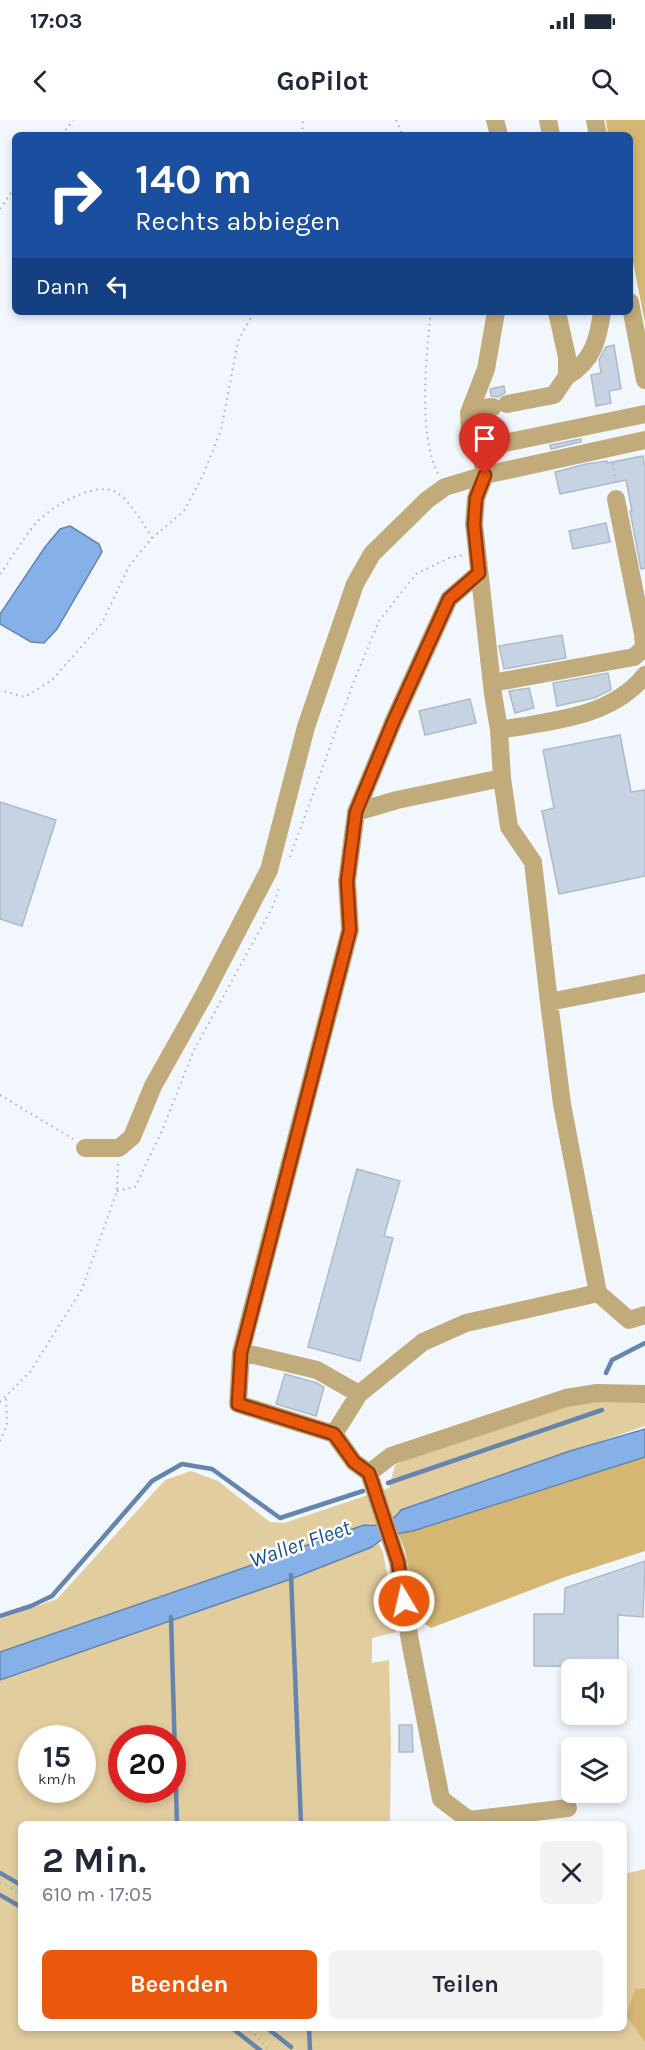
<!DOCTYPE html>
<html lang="de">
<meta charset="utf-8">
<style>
:root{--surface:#fff;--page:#f2f2f3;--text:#1f2937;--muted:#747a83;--accent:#ea580c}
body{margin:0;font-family:Karla,sans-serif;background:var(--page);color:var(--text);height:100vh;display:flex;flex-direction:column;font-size:22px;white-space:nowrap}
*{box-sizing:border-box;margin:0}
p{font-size:20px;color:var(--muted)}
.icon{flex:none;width:33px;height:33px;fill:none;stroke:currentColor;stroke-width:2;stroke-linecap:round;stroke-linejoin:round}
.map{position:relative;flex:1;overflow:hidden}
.side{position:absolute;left:18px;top:1701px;width:609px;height:210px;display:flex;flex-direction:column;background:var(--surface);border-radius:9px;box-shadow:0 3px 9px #0003}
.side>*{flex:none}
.top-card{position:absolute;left:12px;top:12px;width:621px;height:183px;border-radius:9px;box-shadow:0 3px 9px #0003;background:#1a4fa0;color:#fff;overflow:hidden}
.fabs{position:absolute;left:561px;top:1539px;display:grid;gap:12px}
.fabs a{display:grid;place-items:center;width:66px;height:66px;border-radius:9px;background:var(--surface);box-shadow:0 3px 9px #0003;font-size:30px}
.speed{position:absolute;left:18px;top:1605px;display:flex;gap:12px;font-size:30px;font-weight:700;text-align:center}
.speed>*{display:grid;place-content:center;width:78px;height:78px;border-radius:50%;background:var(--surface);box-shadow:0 3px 9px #0003;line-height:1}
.speed small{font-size:15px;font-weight:400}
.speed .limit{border:9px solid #d22;background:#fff;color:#111}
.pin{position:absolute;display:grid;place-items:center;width:51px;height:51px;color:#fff;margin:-62px -26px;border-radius:50% 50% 50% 0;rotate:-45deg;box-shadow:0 0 6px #0007}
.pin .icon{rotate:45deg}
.me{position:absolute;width:66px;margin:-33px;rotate:351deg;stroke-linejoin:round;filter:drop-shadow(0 0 4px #0008)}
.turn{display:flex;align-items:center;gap:21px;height:126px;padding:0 24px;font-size:27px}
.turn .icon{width:78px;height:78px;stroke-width:2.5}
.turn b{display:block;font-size:42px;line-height:51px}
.then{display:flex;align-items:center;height:57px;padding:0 24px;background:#0003;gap:12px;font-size:22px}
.round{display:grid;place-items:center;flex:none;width:63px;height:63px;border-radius:9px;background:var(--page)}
.headline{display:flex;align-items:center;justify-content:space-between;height:102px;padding:0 24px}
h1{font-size:36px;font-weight:700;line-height:45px}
.button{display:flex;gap:12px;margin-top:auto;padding:12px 24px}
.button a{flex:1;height:69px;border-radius:9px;background:var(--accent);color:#fff;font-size:24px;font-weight:700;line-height:69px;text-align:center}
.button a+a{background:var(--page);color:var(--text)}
.status{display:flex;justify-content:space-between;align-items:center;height:42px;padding:0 30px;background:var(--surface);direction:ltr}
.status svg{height:16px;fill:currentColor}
header{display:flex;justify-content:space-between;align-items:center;height:78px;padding:0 24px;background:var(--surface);font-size:27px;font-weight:700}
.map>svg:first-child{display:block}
.green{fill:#e2cd9f;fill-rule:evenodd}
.forest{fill:#d5b773}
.water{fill:#85b1e8;stroke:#6585ad;stroke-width:1.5}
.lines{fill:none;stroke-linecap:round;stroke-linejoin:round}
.stream{stroke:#6585ad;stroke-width:4.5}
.building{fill:#c6d3e3;stroke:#adbaca;stroke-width:1.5}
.path{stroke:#abb0b7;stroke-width:2;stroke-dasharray:1.5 4.5;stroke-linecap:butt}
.minor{stroke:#c1ab7b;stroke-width:18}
.route-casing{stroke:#983908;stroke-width:15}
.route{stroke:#ea580c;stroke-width:10}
.labels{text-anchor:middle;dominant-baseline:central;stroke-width:5;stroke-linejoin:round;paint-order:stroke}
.water-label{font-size:22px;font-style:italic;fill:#185294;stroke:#fff}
</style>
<div class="status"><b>17:03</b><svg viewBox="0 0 49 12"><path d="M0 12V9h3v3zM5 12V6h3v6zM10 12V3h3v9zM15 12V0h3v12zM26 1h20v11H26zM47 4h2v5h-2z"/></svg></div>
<header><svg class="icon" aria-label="back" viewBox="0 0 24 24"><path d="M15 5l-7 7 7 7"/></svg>GoPilot<svg class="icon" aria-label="search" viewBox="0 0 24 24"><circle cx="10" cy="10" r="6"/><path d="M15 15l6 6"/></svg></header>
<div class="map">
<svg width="645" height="1930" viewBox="0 0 645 1930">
<rect width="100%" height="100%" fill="#f2f7fe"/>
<path class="green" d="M612,1280L645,1282V1306L401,1390C392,1403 380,1407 364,1405L232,1452L0,1532V1499L57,1479L165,1360L191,1351L218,1361L270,1402L284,1403L389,1368L395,1345L442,1324L574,1284Z
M378,1422L383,1432L396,1502V1512L372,1518V1543L389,1540L391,1625L390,1704H21V1908H624V1754L645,1749V1868L635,1869L626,1895L645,1923V1930H0V1560L291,1459L372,1427ZM32,1618H82V1670H32ZM122,1618H172V1670H122Z"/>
<path class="forest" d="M606,0H645V203L630,126V15H608Z
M645,1337V1431L565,1457L431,1508L418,1499L405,1430L398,1413L413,1411Z
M645,1868V1923L626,1895L635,1869Z"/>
<path class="water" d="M70,406L99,424L102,432L57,509L44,523L31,522L0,504V494L45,427L60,409Z
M645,1309V1337L413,1411C398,1413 384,1416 372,1427L291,1459L0,1560V1532L232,1452L364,1405C380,1407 392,1403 401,1390L570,1331Z"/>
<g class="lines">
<path class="stream" d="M606,1253L612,1240L645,1223
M388,1363L602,1290
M291,1455L301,1704
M0,1496L31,1486L52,1476L152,1361L182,1344L212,1349L280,1398L363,1371
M171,1497L177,1704
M0,1753L21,1765
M0,1775L21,1787
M232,1908L260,1930
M267,1908L291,1927
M309,1908L310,1930"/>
</g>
<path class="building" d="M614,225L621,269L609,271L611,283L596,286L591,255L601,253L599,240L606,227Z
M504,266L505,273L498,277L491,276L490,269Z
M581,319V322L551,329L550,325Z
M643,336L645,348V448L641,449L630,391H632L626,360L560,374L555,352L586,344L607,341V343Z
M606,403L610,422L573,429L569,411Z
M562,515L566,538L504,549L499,526Z
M608,553L611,569L609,571L594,578L557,586L553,563Z
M529,568L534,588L515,593L509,571Z
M470,579L476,603L425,615L419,591Z
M620,615L631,672L645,670V756L559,774L542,691L554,688L543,630Z
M0,682L56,700L22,806L0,799Z
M357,1049L400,1061L384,1116L393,1118L360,1241L308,1227Z
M285,1254L317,1263L324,1267L316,1296L276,1284Z
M645,1441L643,1497L618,1495V1547L534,1546V1494H564L565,1468Z
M399,1605H412L413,1632H399Z"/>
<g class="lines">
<path class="path" d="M396,0L403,15
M62,15L73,0
M302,15L303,0
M0,89L15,67
M431,192C426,234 418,316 438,354
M613,343L616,364
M152,418L184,391L203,355L221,310L238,221L254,192
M0,454C12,438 22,420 35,404C49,388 92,362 114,371C128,377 144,405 152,418L129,446L102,503L52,560L25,577L0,570
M290,737L354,561L379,501L416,454L449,438L463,435
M0,975L73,1019
M117,1071L135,1067L161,1013L194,930L273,786L280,765
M0,1282L30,1252L82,1169L117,1071L118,1043
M0,1321L7,1305L6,1278
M0,1762L21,1774
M244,1908L254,1914L269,1930"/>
<path class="minor" d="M495,0L499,15
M548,0L551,15
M595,0L598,15
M630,182L645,260
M567,256C593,241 598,220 602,192
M507,284L554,275L567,256V237L557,192
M492,326L485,312L484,302L489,287H493
M480,328L645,294
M492,563L634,537L644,528L643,514L616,379
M499,610C550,601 611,598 645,555
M502,658L509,707L533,742L549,882L645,863
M356,692L397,680L502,658L499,610L493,574L474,404L476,378L485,355L480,328L474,319L470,308L469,293L486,249L496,192
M549,882L562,984L598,1173
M85,1028H119L132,1017L153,966L204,875L269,750L306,607L355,464L372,434L427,380L445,367L485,355L645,320
M241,1232L317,1250L359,1274
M334,1314L359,1274L423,1222L466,1203L598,1173L629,1200L645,1195
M369,1353L354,1342L334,1314L238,1284L241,1232L350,810L347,761L356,692L394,600L449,479L479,453
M568,1688L469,1700L441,1679L410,1521L398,1442L369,1353L391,1336L566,1278L597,1273L645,1274"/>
</g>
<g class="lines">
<g class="route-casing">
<path id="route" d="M404,1481L398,1442L369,1353L354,1342L334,1314L238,1284L241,1233L350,810L347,761L356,692L394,600L449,479L479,453L474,404L476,378L485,355"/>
</g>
<use href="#route" class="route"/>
</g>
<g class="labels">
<g class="water-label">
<text transform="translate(300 1424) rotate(-19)">Waller Fleet</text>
</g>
</g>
</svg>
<div class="fabs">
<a><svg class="icon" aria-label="sound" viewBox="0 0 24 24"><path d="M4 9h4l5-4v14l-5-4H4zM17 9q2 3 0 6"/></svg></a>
<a><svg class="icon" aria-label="layers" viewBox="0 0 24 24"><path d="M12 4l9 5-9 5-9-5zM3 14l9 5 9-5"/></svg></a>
</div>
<div class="speed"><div>15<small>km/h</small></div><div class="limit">20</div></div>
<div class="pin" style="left:485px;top:355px;background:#d93025"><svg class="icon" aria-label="arrive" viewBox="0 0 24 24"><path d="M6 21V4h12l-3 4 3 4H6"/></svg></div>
<svg class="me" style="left:404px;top:1481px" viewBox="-20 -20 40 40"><circle r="17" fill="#ea580c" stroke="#fff" stroke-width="3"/><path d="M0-11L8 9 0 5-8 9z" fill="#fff"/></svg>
<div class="top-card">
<div class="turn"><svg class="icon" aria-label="right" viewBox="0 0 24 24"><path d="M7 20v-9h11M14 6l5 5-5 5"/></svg><div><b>140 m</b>Rechts abbiegen</div></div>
<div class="then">Dann<svg class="icon" aria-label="left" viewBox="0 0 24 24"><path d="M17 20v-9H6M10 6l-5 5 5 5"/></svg></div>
</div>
<section class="side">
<div class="headline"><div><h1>2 Min.</h1><p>610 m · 17:05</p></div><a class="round"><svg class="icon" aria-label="close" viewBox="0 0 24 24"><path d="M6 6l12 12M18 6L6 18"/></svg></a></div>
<div class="button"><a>Beenden</a><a>Teilen</a></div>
</section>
</div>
